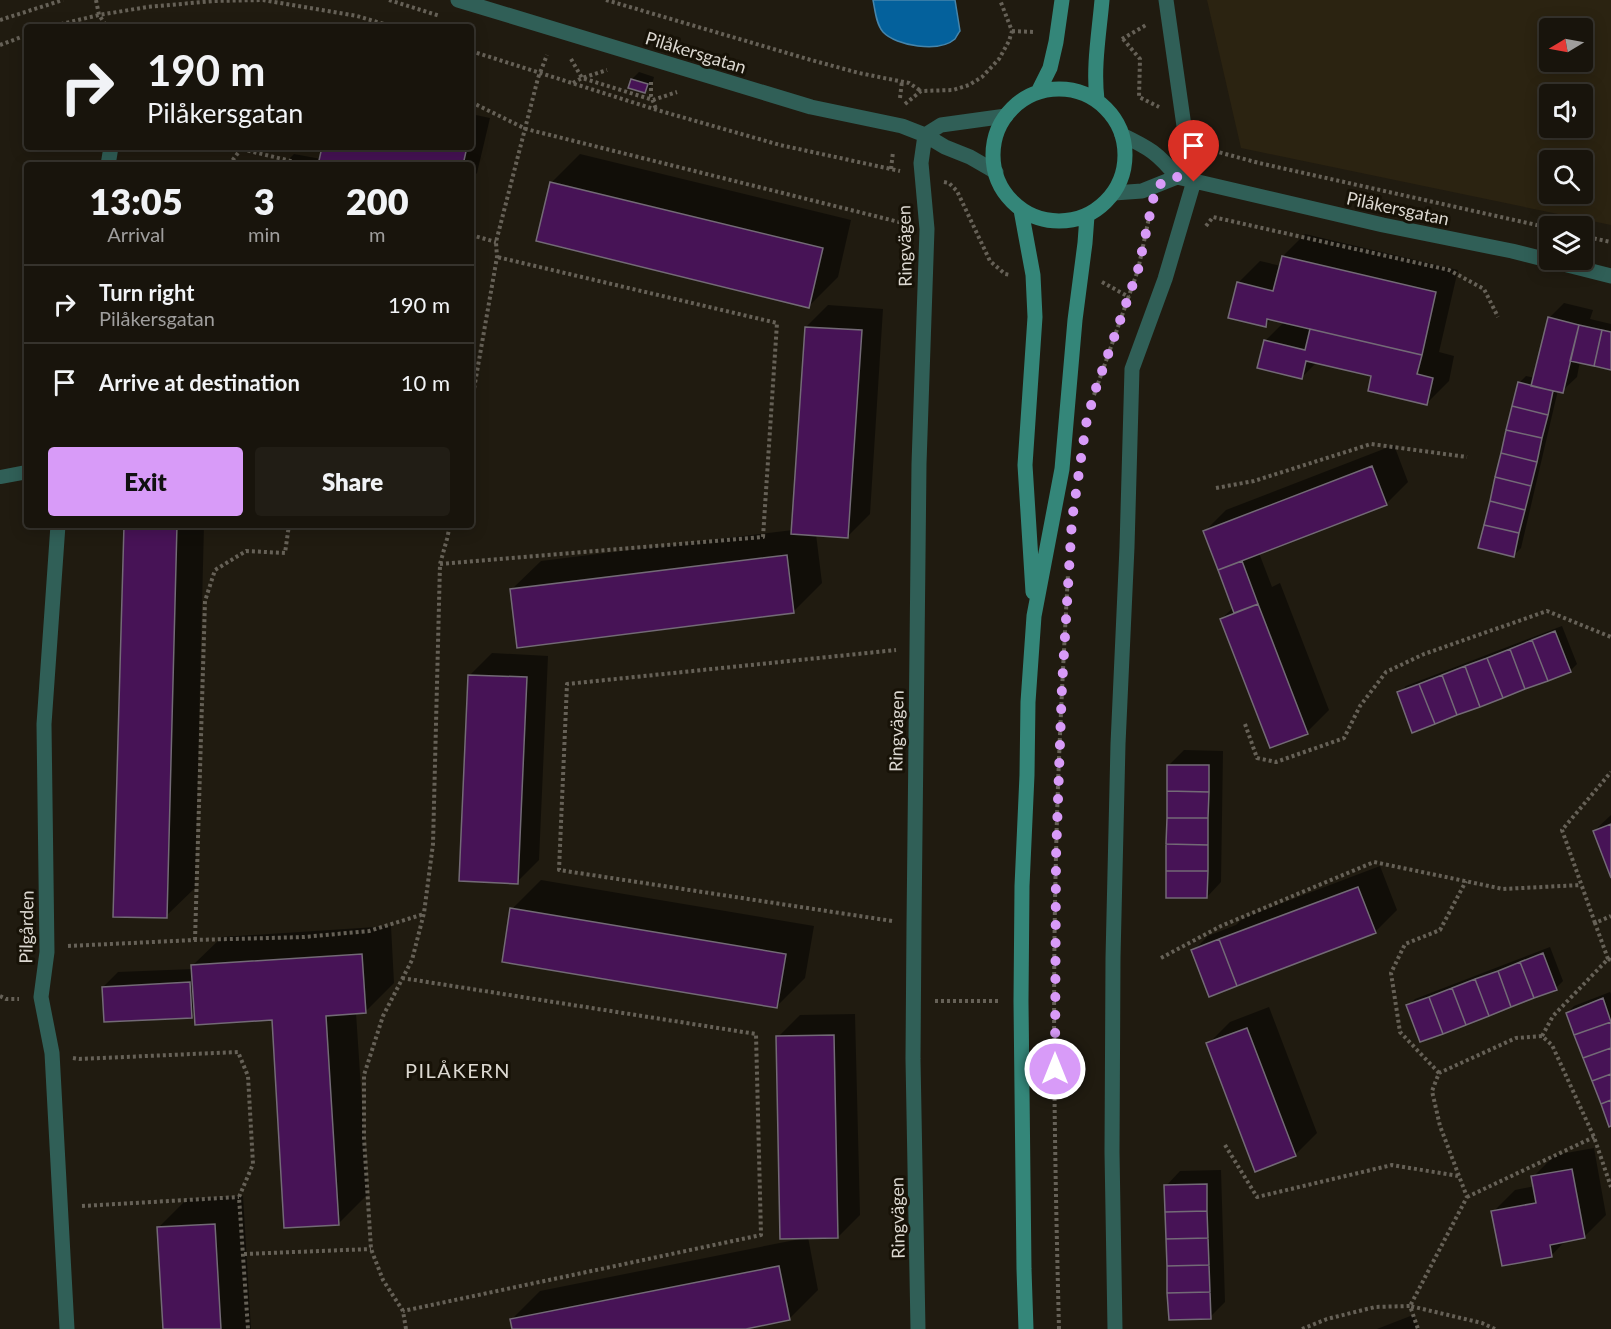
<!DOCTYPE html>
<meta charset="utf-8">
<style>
:root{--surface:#18140c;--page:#211d15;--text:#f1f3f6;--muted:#9f9e9d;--line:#36332d;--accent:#d89bf8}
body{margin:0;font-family:Lato,sans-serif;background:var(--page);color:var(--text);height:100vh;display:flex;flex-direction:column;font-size:22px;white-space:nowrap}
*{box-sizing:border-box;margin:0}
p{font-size:20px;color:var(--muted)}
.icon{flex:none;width:33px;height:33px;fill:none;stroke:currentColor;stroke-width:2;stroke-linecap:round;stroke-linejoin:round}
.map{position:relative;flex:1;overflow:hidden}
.details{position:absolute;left:24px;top:162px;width:450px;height:366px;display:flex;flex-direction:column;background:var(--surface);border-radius:6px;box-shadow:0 3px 15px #0003,0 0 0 2px var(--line)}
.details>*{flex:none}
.hud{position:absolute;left:24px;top:24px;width:450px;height:126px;border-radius:6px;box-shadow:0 3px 15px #0003,0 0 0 2px var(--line);background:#18140c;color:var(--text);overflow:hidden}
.needle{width:39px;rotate:260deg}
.fabs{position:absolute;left:1539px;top:18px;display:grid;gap:12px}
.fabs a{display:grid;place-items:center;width:54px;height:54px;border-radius:6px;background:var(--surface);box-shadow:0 3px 15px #0003,0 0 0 2px var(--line);font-size:30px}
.pin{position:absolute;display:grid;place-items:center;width:51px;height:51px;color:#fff;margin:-62px -26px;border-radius:50% 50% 50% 0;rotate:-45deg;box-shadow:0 0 6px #0007}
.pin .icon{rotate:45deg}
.me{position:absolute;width:66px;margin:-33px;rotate:0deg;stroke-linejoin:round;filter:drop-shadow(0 0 4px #0008)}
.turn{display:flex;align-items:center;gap:21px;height:126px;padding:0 24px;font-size:27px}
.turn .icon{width:78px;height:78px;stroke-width:2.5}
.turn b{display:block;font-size:42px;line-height:51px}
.eta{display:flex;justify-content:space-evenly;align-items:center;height:102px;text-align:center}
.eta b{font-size:36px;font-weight:800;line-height:42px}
.action{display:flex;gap:12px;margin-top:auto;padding:12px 24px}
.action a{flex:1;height:69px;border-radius:6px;background:var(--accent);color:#111;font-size:24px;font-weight:800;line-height:69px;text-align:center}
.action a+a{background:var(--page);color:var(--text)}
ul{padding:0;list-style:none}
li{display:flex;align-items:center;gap:18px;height:78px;padding:0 24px;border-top:2px solid var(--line)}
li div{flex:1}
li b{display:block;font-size:22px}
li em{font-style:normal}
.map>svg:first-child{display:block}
.built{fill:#2b2311;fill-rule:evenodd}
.water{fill:#04619c;stroke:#4585ac;stroke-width:1.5}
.shadow{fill:#0007}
.building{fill:#471356;stroke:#736a76;stroke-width:1.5}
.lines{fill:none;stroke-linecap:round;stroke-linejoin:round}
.path{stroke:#666157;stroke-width:4;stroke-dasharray:3 3;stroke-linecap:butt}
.service{stroke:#305f57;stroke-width:14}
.minor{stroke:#305f57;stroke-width:15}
.secondary{stroke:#348679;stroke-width:15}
.route{stroke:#d89bf8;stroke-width:10;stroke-dasharray:0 18}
.labels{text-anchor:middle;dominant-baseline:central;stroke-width:6;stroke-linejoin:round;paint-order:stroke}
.street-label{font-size:18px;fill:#dcd8d1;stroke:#171207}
.neighbourhood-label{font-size:20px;letter-spacing:1.5px;fill:#dcd8d1;stroke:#171207}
</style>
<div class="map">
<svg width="1611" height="1329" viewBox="0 0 1611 1329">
<rect width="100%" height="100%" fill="#201b10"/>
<path class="built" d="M1207,0H1611V225L1241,148ZM1550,28H1582V62H1550ZM1550,94H1582V128H1550ZM1550,160H1582V194H1550Z"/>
<path class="water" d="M873,0H955L960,31C959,32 955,39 955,39C939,53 896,46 883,32C876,24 875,10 873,0Z"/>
<path class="shadow" d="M639,72L654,77L652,85L645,92L632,79Z
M471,114L490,118L477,173L471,179V165H283L294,154L321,159L324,147H471Z
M580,154L851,220L838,277L809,306L551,183Z
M1305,234L1458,270L1439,352L1454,356L1449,381L1427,403L1373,375L1317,362L1302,377L1265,341L1284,322L1272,319L1265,325L1238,283L1260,261L1281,266L1283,256Z
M1564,303L1593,310L1590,319L1611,324V369L1580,361L1577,377L1562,391L1558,390L1521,548L1514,555L1519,383L1526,376L1535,378L1549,318Z
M828,305L883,309L870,514L848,536L816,534L822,583L793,612L512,589L541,561L793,530L806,327Z
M1394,445L1408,482L1386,504L1259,553L1272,587L1280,583L1329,710L1307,732L1221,619L1234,607L1204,532L1226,510Z
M125,525H204L195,888L166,916Z
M1562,626L1577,664L1570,671L1399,693L1406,686Z
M492,653L548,656L539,860L517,882L470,675Z
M1184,750L1223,751L1221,882L1207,897L1169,765Z
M1611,815V874L1594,831Z
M1380,866L1397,910L1375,932L1193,951L1208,936L1236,925L1243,918Z
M541,880L814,926L805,978L776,1007L512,909Z
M391,926L394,983L365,1012L356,1013L368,1194L339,1223L273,1018L196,1012L191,1016L103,987L118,972L193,969V965L222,937Z
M1550,947L1563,981L1556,988L1408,1006L1415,999Z
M1610,992L1611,994V1127L1567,1013L1574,1006Z
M1269,1007L1317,1133L1295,1155L1208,1044L1230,1022Z
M855,1014L860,1215L838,1237H808L818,1290L789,1319L738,1329H513L511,1320L540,1291L800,1239L778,1037L800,1015Z
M1594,1148L1606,1215L1584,1237L1566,1240L1551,1256L1493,1212L1515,1190L1535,1186L1533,1177L1555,1155Z
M1221,1170L1225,1302L1210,1317L1166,1186L1180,1171Z
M243,1196L251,1329H164L158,1228L187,1199Z
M1413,1315L1419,1329H1377Z"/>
<path class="building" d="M631,79L648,84L645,93L628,88Z
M322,147H467L463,165H318Z
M550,182L823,248L809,308L536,241Z
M1282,256L1436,292L1422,355L1267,319L1266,327L1228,318L1237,282L1273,291Z
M1548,317L1579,325L1563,393L1531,386Z
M1579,325L1602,330L1594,366L1570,361Z
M805,327L862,330L848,538L791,534Z
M1310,329L1422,355L1417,374L1433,378L1427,405L1368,391L1371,376L1306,361L1302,379L1257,368L1264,340L1305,350Z
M1602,330L1611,332V370L1594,366Z
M1518,382L1553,391L1548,415L1512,406Z
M1512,406L1548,415L1542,438L1506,430Z
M1506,430L1542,438L1537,462L1501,453Z
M1501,453L1537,462L1531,486L1495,477Z
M1372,466L1387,505L1218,570L1203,531Z
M1495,477L1531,486L1525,510L1490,501Z
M1490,501L1525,510L1519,533L1484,525Z
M124,525H177L167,918L113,917Z
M1484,525L1519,533L1514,557L1478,548Z
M787,555L794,613L517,648L510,589Z
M1242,561L1258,604L1234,613L1218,570Z
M1258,604L1308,734L1270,748L1220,619Z
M1555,631L1571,672L1548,681L1532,640Z
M1532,640L1548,681L1525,689L1510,649Z
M1510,649L1525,689L1503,698L1487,658Z
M1487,658L1503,698L1480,707L1465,666Z
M1465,666L1480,707L1457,715L1442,675Z
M468,675L527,677L518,884L459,881Z
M1442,675L1457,715L1435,724L1419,684Z
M1419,684L1435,724L1412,733L1397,692Z
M1167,765H1209V792L1167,791Z
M1167,791L1209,792L1208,818H1167Z
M1167,818H1208V845L1166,844Z
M1611,824V878L1593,831Z
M1166,844L1208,845V871H1166Z
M1166,871H1208L1207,898H1166Z
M1358,887L1376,933L1237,986L1219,939Z
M510,908L786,954L777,1008L502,962Z
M1219,939L1237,986L1209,997L1191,950Z
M1543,953L1557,990L1534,998L1520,962Z
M362,954L366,1013L326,1016L339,1225L284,1228L272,1020L195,1025L191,965Z
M1520,962L1534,998L1511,1007L1498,971Z
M1498,971L1511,1007L1489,1016L1475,979Z
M1475,979L1489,1016L1466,1025L1452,988Z
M190,982L192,1018L104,1022L102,987Z
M1452,988L1466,1025L1443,1034L1429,997Z
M1429,997L1443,1034L1420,1042L1406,1005Z
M1603,998L1611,1022L1574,1035L1566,1013Z
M1611,1022V1048L1583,1058L1574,1035Z
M1247,1028L1296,1156L1255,1172L1206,1043Z
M834,1035L838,1238L780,1239L776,1036Z
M1611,1048V1074L1592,1081L1583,1058Z
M1611,1074V1100L1601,1104L1592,1081Z
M1611,1100V1126L1609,1127L1601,1104Z
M1572,1169L1585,1238L1550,1245L1552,1257L1502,1266L1491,1211L1536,1203L1531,1176Z
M1207,1184V1211L1165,1212L1164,1185Z
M1207,1211L1208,1238L1166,1239L1165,1212Z
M215,1224L221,1329H163L157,1227Z
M1208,1238L1209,1265L1167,1266L1166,1239Z
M1209,1265L1210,1292L1167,1293V1266Z
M779,1266L790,1320L746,1329H512L510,1319Z
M1210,1292L1211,1319L1169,1320L1167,1293Z"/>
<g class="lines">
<path class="path" d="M96,0L99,15L107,27
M389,0L440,16
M606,0L811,60L859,73L909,83L921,91
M0,20L63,0
M165,24L178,27
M49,27L99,15L147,7L214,1L263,0L357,16L394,27
M1012,31L1034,32
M1122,39L1146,25
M1123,39L1140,59L1139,97L1159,107
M0,45L27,35
M471,51L657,110L780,145L900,171
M571,59L582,78L653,100L677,92
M651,82V96L656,109
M573,83L582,78L607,70
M900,98L902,81
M471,102L526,129L903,223
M905,104L921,91L953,90L969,85L982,77L999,59L1009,41L1012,31L1000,0
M1205,142L1218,152L1259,163L1550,228
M224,147L241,149L295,162L299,165
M229,165L241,149L240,148
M891,169L893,152
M944,182L949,183L957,191L990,261L1005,274L1010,275
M1206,226L1213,217L1449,270L1484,289L1498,317
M471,235L496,242
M1582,236L1611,242
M1102,282L1129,297
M1094,395L1138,270L1150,213
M471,406L497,257L496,242L538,78L547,55
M1216,488L1254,481L1371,444L1467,457
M440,564L763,537L777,323L497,257
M1245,724L1257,758L1276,762L1344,738L1360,706L1386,672L1424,654L1547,611L1611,637
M892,921L559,870L567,684L896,650
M1595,923L1562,830L1611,772
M195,940L205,601L215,570L246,551L285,553L289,525
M68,946L195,940L304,937L369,931L424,914
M1161,958L1221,926L1374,862L1503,889L1581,885
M1608,959L1595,923L1611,916
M402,978L756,1034L761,1235L403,1311
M0,996L6,999H19
M935,1001H1000
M1542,1036L1553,1016L1608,959L1611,960
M73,1058L79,1059L238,1052L248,1076L253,1164L239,1197L248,1329
M1439,1073L1400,1032L1391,973L1405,944L1440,930L1466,881
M1225,1145L1257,1197L1392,1165L1458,1176
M1467,1197L1594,1137
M82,1206L239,1197
M244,1254L371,1249
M406,1329L403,1311L383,1280L371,1249L364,1138V1075L383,1016L412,960L424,913L433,844L440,564L447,539L450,525
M1059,1329C1055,1171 1052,1014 1056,856C1058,762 1063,668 1068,574
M1302,1329L1327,1319L1375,1307L1410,1306L1418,1329
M1495,1329L1482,1323L1410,1306L1467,1197L1440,1126L1432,1091L1439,1073L1516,1038L1542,1036L1552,1045L1594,1137L1611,1187"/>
<path class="service" d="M0,477L27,472"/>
<path class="minor" d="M458,0L811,107L902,126L925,135L945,147L970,157L996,172
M1166,0L1184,126L1182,153L1177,177
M925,135L941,125L1006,116
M1122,135C1149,148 1158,153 1177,177
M108,165L111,147
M1114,193L1142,191L1177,177L1383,225L1512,251L1611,276
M58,525L44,724L47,952L41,997L52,1053L67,1329
M918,1329L913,1059L914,925L919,464L927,229L921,163L925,135
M1115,1329L1112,1152L1113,958L1118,744L1127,547L1132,369L1165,279L1194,181"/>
<path class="secondary" d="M993 155a66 66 0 1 1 132 0a66 66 0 1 1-132 0Z
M1038,92L1050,68L1056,42L1062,0
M1097,100C1093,67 1099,34 1102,0
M1021,210L1033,275L1035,317L1025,465L1033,592
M1026,1329L1024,1269L1021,1001L1022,886L1027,775L1028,702L1034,616L1062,469L1075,320L1085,243L1087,216"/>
</g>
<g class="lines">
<path class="route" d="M1055,1069L1056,857L1062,686L1072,520L1086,424L1095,391L1138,270L1156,186L1177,177L1194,182"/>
</g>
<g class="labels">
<g class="street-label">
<text transform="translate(696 52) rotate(17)">Pilåkersgatan</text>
<text transform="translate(1398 208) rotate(12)">Pilåkersgatan</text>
<text transform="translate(904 246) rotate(-91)">Ringvägen</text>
<text transform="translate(896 731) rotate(-89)">Ringvägen</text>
<text transform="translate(26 927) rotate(-89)">Pilgården</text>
<text transform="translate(897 1218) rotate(-91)">Ringvägen</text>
</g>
<g class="neighbourhood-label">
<text x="458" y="1070">PILÅKERN</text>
</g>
</g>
</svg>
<div class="fabs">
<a><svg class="needle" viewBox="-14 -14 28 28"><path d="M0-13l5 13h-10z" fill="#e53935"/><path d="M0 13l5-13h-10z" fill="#9f9e9d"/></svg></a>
<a><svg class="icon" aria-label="sound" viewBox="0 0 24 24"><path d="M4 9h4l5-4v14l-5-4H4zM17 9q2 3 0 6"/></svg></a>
<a><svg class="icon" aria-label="search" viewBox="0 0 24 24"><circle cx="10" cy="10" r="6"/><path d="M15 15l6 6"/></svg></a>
<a><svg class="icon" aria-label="layers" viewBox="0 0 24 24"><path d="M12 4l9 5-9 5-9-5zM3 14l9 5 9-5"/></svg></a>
</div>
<div class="pin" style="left:1194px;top:182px;background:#d93025"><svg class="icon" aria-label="arrive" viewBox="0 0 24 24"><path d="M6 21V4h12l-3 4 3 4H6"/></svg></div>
<svg class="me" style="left:1055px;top:1069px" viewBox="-20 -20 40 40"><circle r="17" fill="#d89bf8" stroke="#fff" stroke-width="3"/><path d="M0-11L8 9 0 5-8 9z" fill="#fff"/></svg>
<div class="hud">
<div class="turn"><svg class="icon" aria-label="right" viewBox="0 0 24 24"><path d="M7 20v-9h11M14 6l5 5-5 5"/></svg><div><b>190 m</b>Pilåkersgatan</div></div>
</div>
<section class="details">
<div class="eta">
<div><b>13:05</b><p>Arrival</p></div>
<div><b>3</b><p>min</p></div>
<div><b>200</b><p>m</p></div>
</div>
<ul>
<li><svg class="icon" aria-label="right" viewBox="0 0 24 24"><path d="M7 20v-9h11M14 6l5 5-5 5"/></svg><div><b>Turn right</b><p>Pilåkersgatan</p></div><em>190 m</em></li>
<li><svg class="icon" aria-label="arrive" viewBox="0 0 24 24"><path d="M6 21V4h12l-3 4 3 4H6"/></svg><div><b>Arrive at destination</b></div><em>10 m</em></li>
</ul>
<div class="action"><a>Exit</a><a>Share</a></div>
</section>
</div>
